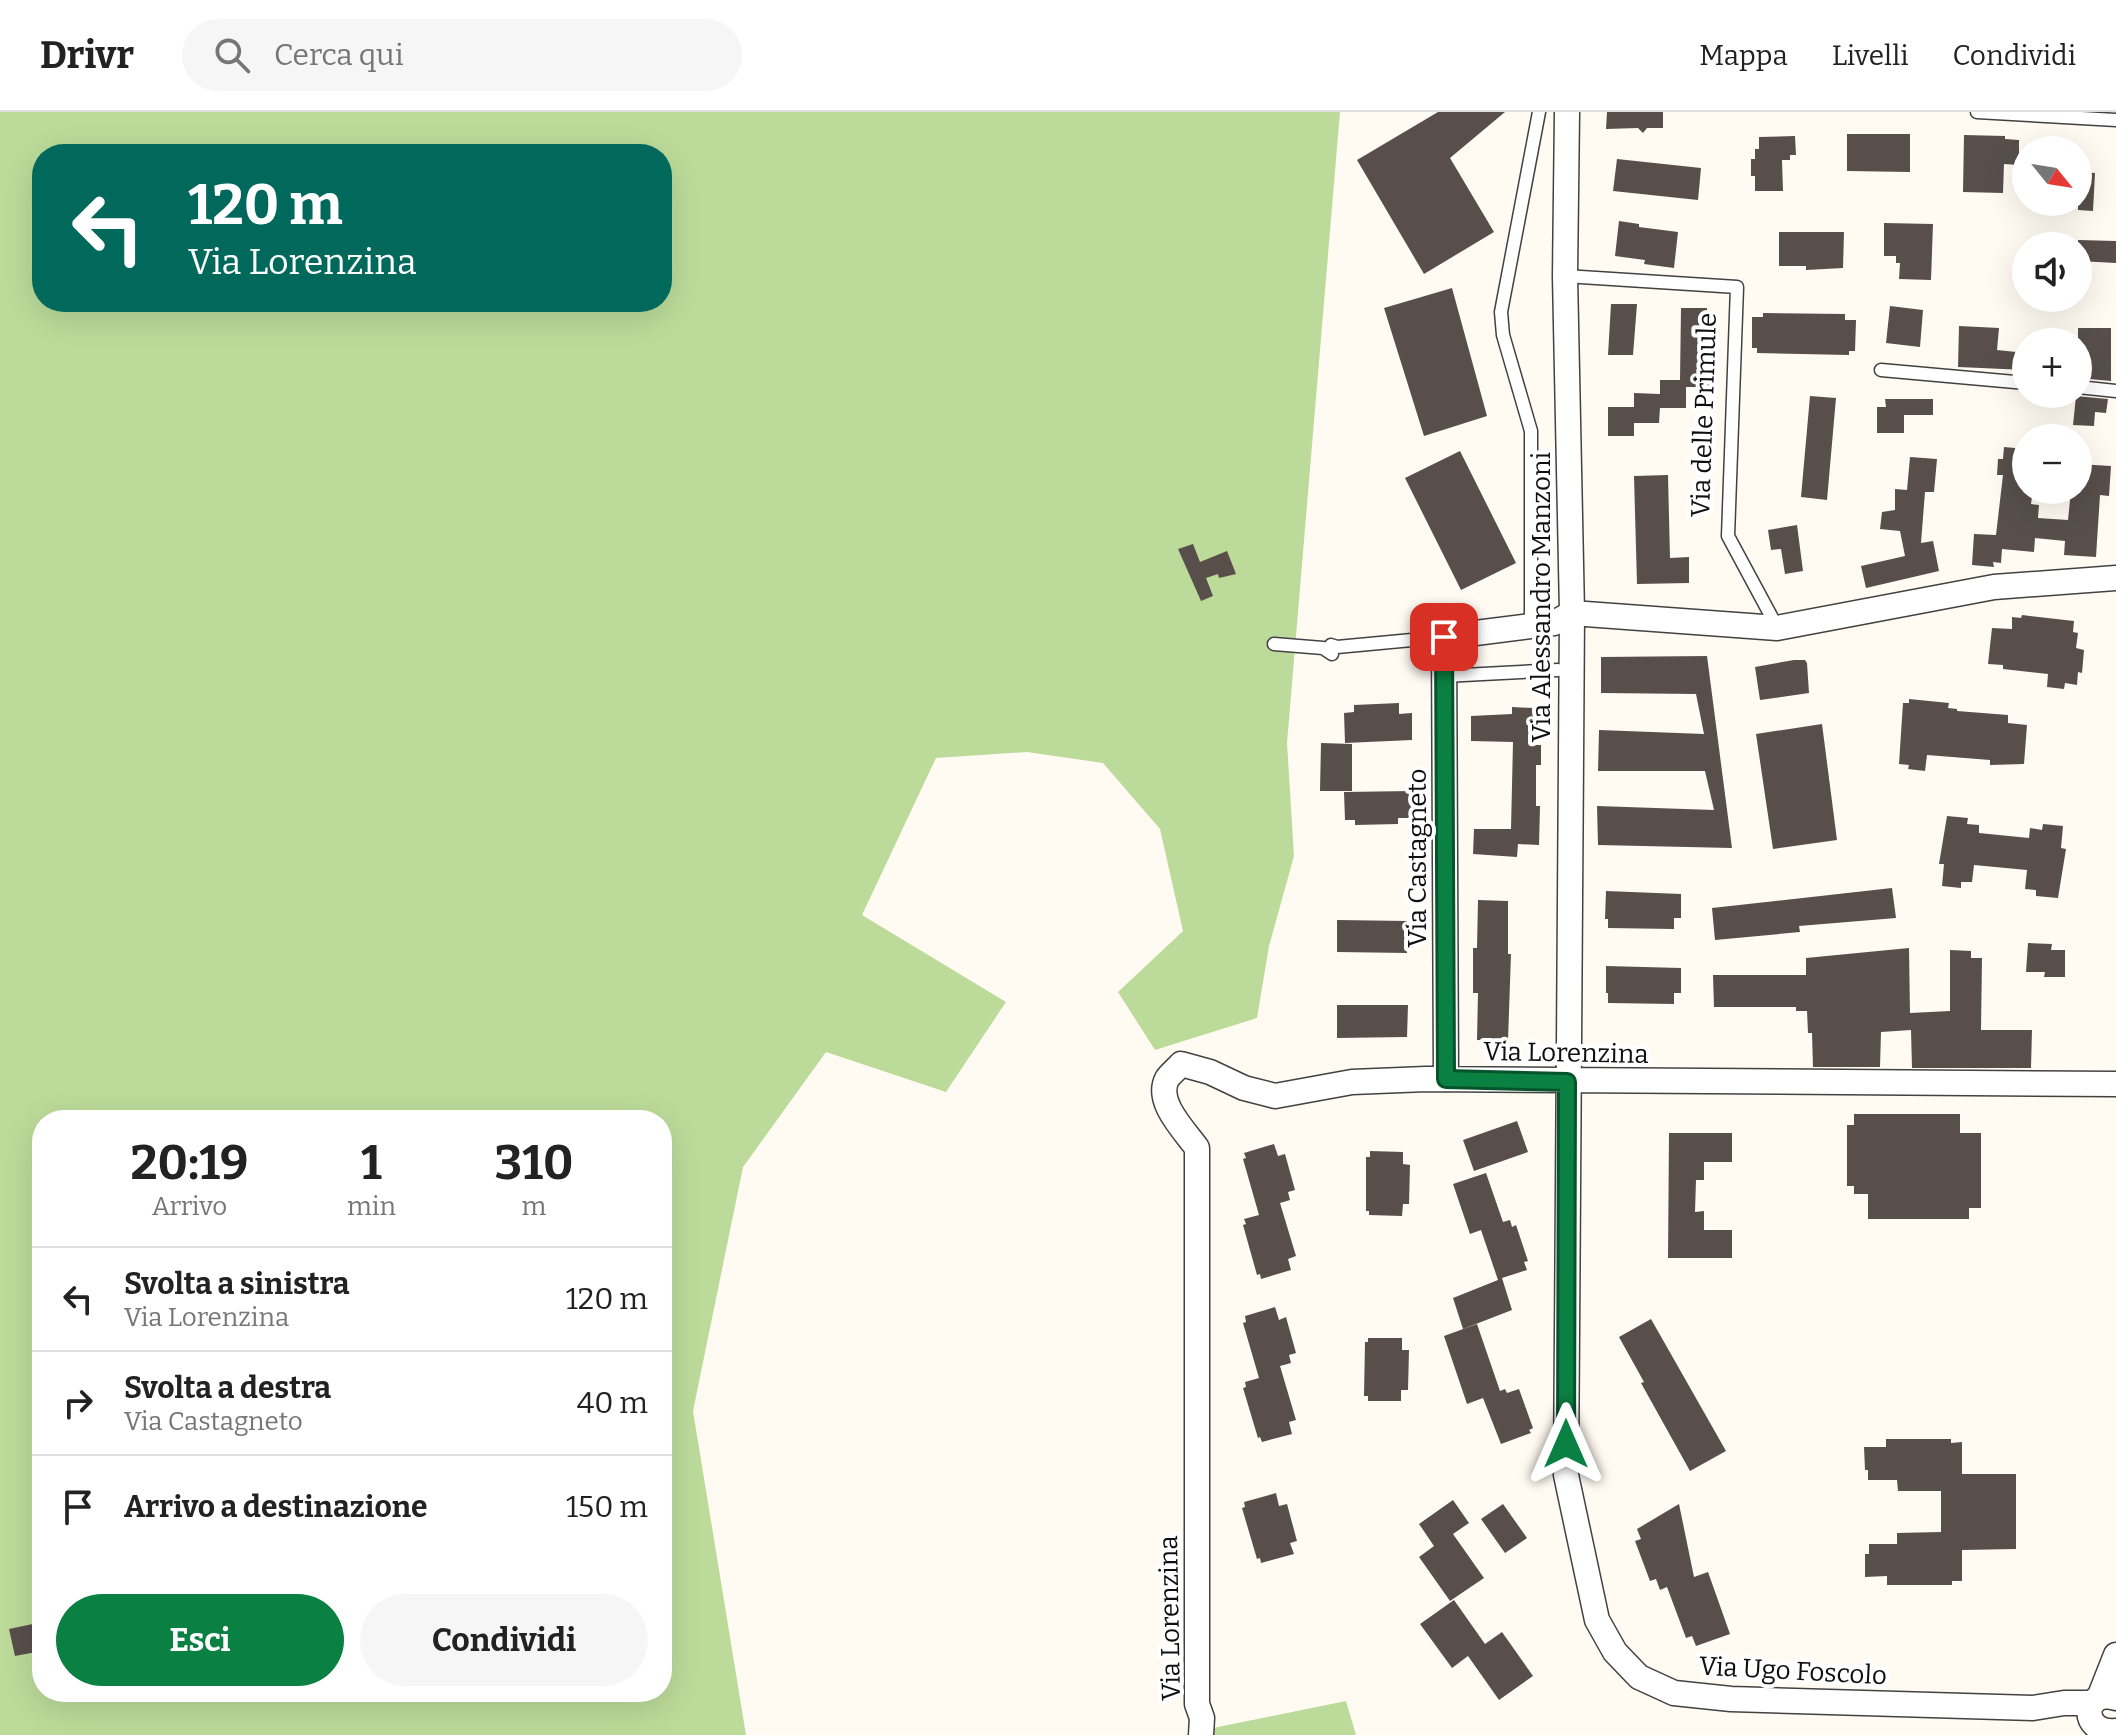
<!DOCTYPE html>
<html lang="it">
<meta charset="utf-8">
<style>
:root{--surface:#fff;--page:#f6f6f6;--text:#222;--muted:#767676;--line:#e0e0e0;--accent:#0b8043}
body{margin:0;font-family:Bitter,serif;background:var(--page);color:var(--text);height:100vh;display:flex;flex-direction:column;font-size:30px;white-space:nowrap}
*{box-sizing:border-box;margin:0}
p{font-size:26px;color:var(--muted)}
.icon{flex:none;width:44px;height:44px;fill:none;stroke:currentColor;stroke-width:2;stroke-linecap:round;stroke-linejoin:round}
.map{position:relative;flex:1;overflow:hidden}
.details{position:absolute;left:32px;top:998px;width:640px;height:592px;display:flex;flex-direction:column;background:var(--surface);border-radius:32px;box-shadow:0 8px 32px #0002}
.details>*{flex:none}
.hud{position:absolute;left:32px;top:32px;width:640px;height:168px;border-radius:32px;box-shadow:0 8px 32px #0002;background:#00695c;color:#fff;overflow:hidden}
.needle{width:52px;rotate:120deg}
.fabs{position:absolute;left:2012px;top:24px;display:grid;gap:16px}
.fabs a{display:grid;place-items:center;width:80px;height:80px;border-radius:50%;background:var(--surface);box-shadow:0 8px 32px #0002;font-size:40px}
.pin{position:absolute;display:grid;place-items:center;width:68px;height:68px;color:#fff;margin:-34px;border-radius:16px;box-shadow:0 4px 12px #0006}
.me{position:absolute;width:88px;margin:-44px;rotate:0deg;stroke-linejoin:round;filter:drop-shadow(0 0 6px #0008)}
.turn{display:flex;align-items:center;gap:28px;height:168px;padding:0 24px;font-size:36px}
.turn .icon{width:104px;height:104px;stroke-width:2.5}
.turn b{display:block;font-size:56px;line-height:68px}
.eta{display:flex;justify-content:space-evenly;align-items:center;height:136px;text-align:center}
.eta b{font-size:48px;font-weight:700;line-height:56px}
.button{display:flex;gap:16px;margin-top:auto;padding:16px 24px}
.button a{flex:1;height:92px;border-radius:48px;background:var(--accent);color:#fff;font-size:32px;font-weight:700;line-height:92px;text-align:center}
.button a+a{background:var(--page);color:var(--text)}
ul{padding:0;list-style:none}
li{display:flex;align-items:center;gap:24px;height:104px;padding:0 24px;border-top:2px solid var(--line)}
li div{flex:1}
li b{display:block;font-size:30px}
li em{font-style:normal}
header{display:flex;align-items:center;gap:48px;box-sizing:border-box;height:112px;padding:0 40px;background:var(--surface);border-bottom:2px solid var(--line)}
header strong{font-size:38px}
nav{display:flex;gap:44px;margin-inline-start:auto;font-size:28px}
.search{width:560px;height:72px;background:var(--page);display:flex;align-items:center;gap:20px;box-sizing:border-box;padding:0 28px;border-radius:44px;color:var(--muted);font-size:30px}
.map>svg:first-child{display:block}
.forest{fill:#bcdb9a;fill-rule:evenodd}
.building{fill:#584f4b}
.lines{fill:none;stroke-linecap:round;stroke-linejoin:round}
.service-casing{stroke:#424242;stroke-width:15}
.minor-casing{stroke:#424242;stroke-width:27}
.service{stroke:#fff;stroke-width:12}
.minor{stroke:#fff;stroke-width:24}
.route-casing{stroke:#07532c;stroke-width:20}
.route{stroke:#0b8043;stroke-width:14}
.labels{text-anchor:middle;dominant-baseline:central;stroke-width:8;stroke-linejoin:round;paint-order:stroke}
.street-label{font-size:26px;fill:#0f0f0f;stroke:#fff}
</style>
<header>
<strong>Drivr</strong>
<div class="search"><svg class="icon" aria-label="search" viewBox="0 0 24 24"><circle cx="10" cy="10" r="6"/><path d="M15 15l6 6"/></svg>Cerca qui</div>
<nav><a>Mappa</a><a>Livelli</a><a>Condividi</a></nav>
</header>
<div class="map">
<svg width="2116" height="1623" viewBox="0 0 2116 1623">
<rect width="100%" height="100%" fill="#fffbf2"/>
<path class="forest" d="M0,0H1340L1287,631L1294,744L1269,834L1257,906L1155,938L1118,880L1183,819L1160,717L1103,651L1027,640L936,646L862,803L1006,890L946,980L826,940L743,1055L693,1299L746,1623H0ZM42,42H662V190H42ZM42,1008H662V1580H42Z
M1346,1589L1356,1623H1197L1213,1616Z"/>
<path class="building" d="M1438,0H1505L1450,46L1494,120L1424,162L1357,48Z
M1607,0H1663V16H1647L1643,21L1638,16L1606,17Z
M1847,22H1910V60L1847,59Z
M1964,23L2005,24V27L2019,28V53L2004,52L2003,81L1963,80Z
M1795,24L1796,43H1790V48H1782L1783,79H1755V64H1751V47H1755V37H1759V25Z
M1617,47L1701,56L1698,88L1613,79Z
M2078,60L2095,61L2093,99L2078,98Z
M1619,109L1639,112V115L1678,120L1674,156L1644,152L1645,148L1615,144Z
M1884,111L1933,112L1931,168L1899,167L1900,151H1896V144H1884Z
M1779,120H1844L1843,156L1806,158V154H1779Z
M2078,128L2116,129V151L2078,149Z
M1452,176L1487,304L1424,324L1384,196Z
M1611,192H1637L1633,243H1608Z
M1890,194L1923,198L1920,235L1886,231Z
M1681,196H1707V221H1711V275H1686V296H1660L1659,311H1634V324H1608V295H1634V281L1660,282V268H1680Z
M1763,201L1845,202V208H1856L1855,239H1849V243L1757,241V236H1752V205H1763Z
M1959,214L1999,216L1997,238L2026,241V258L1958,255Z
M2078,216H2111V269L2078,266Z
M1810,284L1836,286L1827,388L1801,385Z
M2076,284L2108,287L2106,301L2095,300L2094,314L2073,313Z
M1885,287H1933V303H1904V321H1877V295H1886Z
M2004,335L2026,337V378H2033L2031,392L2039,393L2038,406L2068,408L2071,378H2078V352L2111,354L2109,384L2100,383L2096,445L2064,443L2065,429L2035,426L2034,440L2002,437L2001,451L1993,450L1994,455L1972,453L1974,422L1996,423L2003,363H1997L1998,347H2003Z
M1460,339L1516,451L1461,478L1405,366Z
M1910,345L1937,347L1934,380H1925L1921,431L1933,429L1939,459L1866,476L1861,454L1905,444L1900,419L1880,417L1882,400L1895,398V377L1907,378Z
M1668,363L1670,446L1689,445V471L1637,472L1634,364Z
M1797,413L1803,459L1785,462L1781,437L1771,438L1768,418Z
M1193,432L1200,450L1227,439L1236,462L1219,466L1218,462L1206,466L1213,484L1201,489L1178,437Z
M2022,503L2074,509L2073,520L2078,521L2076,536L2084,538L2082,561L2078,560L2077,573L2065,571L2064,577L2047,575L2048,562L2003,557V553L1988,552L1992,516L2012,517V505L2021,506Z
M1707,544L1732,736L1598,733L1597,694L1714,698L1705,659H1598L1599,618L1704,622L1696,582L1601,581V545Z
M1794,548H1805L1807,551L1809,581L1760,588L1755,555Z
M1909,587L1949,591L1948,596L1957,597V599L2008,603V611L2027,613L2024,652L1990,653V648L1927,643L1925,659L1908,657L1909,653L1899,652L1903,591H1909Z
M1399,591V602L1412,601V628L1345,631L1344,601L1354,600V593Z
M1512,595L1533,596V633H1541V653H1536V694H1540L1539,733L1518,732L1517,745L1473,742L1474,717H1511L1513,630L1471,629V604L1512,602Z
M1822,612L1837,728L1773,737L1756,622Z
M1321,631L1352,632V679H1320Z
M1412,679L1413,706H1398V712L1355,713V708H1345L1344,680Z
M1947,704L1968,706L1967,712L1979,713V721L2029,726L2030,716L2042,718L2043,712L2063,714L2061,736L2066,737L2058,786L2036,784V778L2025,777L2027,758L1974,753L1972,770H1961V776L1942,774L1944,752H1939Z
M1892,776L1896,806L1799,814L1800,820L1715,828L1712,796Z
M1606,779L1681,782V806H1674V817L1608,816V807H1605Z
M1478,788L1508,789V842H1511L1508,929L1477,928L1478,881H1473V836H1477Z
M1337,808L1407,809V841L1337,840Z
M2028,831L2052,832L2051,838H2065V865H2044L2045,860H2026Z
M1909,836L1910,901L1950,899V838L1971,839V846H1982L1981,918H2032L2031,956H1912L1911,918L1881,920L1880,955H1813L1812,921H1808L1807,899H1796V895H1714L1713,863H1806V846Z
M1606,854L1681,856V881H1674V892L1608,891V881H1606Z
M1337,893H1408L1407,925L1337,926Z
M1854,1002H1960V1021H1981V1096H1969V1107H1868V1082H1854V1074H1847V1013H1854Z
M1517,1009L1528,1040L1474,1059L1463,1028Z
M1669,1021H1732V1050H1704V1068H1696L1695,1100L1704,1099V1118H1732V1146H1668Z
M1274,1032L1278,1044L1285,1042L1295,1078L1288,1080L1290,1088L1280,1091L1296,1144L1288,1147L1291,1158L1261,1167L1260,1162L1257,1163L1243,1113L1246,1112L1244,1107L1259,1103L1243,1047L1246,1046L1244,1041Z
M1370,1039L1403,1040V1052L1410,1053L1409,1092H1403L1402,1104L1369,1103V1099H1366V1045H1370Z
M1486,1061L1503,1110L1510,1108L1512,1115L1516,1113L1528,1149L1524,1150L1527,1158L1502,1166L1512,1198L1463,1217L1453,1186L1498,1168L1481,1118L1470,1122L1453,1072Z
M1275,1195L1279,1208L1286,1205L1296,1241L1289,1243L1291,1251L1280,1254L1296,1308L1289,1310L1292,1322L1262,1330L1260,1325L1258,1326L1243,1276L1246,1275L1245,1270L1259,1266L1243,1211L1246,1210L1245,1204Z
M1651,1207L1726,1339L1690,1359L1641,1271L1644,1270L1619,1225Z
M1477,1212L1500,1279L1505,1277L1507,1281L1519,1277L1533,1316L1529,1318L1531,1321L1501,1332L1483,1286L1467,1292L1444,1224Z
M1368,1226H1402V1238H1409L1408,1278H1401V1289H1368V1284H1364L1365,1230H1368Z
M1886,1327H1951V1331L1962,1330V1362H2016V1437L1962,1438V1469H1952V1473H1887V1464L1865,1465V1442H1869V1432H1897V1421L1941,1420V1379H1898L1897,1368H1868V1358H1865L1864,1335H1886Z
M1276,1381L1279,1394L1287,1392L1297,1429L1290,1431L1294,1442L1261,1451L1260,1446L1257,1447L1242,1396L1245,1395L1244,1390Z
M1453,1388L1469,1411L1453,1422L1484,1466L1450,1489L1419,1445L1434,1434L1419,1412Z
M1503,1392L1527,1426L1505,1441L1481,1407Z
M1679,1392L1694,1465L1708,1460L1730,1522L1696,1534L1692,1524L1686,1526L1667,1475L1660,1478L1656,1467L1650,1469L1635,1429L1641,1427L1637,1417Z
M1454,1488L1485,1532L1502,1520L1533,1564L1499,1588L1468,1544L1452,1556L1420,1512Z
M42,1510V1539L15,1544L9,1517Z"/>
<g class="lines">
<g class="service-casing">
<path id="service" d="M1977,0L2116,8
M1565,164L1737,175L1728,424L1777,515
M1881,258L2026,271
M2078,275L2116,279
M1531,514V319L1503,223L1501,200L1539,0
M1274,532L1323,536L1332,542L1331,533L1337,535L1444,525
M1444,564L1558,558"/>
</g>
<g class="minor-casing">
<path id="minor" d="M1567,0L1565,164L1572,501L1566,1363L1597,1508L1615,1540L1639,1565L1674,1581L1731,1587L2033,1596L2064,1591H2093
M1572,501L1777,516L1994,475L2116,466
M1446,967L1444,525L1554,511L1572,501
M2099,1586L2116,1543
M2116,1586C2080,1576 2081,1623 2116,1619
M1201,1623L1202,1606L1197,1592V1036C1185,1019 1155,990 1167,967C1170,962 1177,957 1181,952L1210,960L1244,976L1275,984L1352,970L1426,967L2116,972"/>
</g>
<use href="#service" class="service"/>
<use href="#minor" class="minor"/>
</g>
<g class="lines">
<g class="route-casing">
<path id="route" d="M1444,525L1446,967L1567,970L1566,1332"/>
</g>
<use href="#route" class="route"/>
</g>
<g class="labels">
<g class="street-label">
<text transform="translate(1704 303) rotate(-88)">Via delle Primule</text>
<text transform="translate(1541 485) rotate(-90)">Via Alessandro Manzoni</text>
<text transform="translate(1417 746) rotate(-90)">Via Castagneto</text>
<text transform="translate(1566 941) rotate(1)">Via Lorenzina</text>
<text transform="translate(1170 1506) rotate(-91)">Via Lorenzina</text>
<text transform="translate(1793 1559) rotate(3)">Via Ugo Foscolo</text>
</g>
</g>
</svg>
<div class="fabs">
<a><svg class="needle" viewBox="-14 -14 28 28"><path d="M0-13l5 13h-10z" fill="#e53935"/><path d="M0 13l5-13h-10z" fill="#767676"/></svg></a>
<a><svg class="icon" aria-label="sound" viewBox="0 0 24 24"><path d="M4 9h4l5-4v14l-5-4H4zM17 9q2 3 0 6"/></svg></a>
<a>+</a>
<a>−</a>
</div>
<div class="pin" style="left:1444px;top:525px;background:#d93025"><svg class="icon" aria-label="arrive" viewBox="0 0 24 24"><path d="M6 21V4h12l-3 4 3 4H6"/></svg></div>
<svg class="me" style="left:1566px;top:1332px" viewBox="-20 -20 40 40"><path d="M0-17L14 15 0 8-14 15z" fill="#0b8043" stroke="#fff" stroke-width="4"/></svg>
<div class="hud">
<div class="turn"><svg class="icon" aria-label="left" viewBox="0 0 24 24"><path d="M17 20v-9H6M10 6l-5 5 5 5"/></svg><div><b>120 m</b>Via Lorenzina</div></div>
</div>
<section class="details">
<div class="eta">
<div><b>20:19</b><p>Arrivo</p></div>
<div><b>1</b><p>min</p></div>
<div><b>310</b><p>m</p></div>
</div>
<ul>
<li><svg class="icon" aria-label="left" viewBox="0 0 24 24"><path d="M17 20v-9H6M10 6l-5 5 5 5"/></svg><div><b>Svolta a sinistra</b><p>Via Lorenzina</p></div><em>120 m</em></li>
<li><svg class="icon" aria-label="right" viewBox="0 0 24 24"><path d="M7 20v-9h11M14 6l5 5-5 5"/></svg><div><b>Svolta a destra</b><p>Via Castagneto</p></div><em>40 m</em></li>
<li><svg class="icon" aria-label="arrive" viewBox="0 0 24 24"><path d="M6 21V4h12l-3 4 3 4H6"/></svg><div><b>Arrivo a destinazione</b></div><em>150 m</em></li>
</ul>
<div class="button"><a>Esci</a><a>Condividi</a></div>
</section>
</div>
